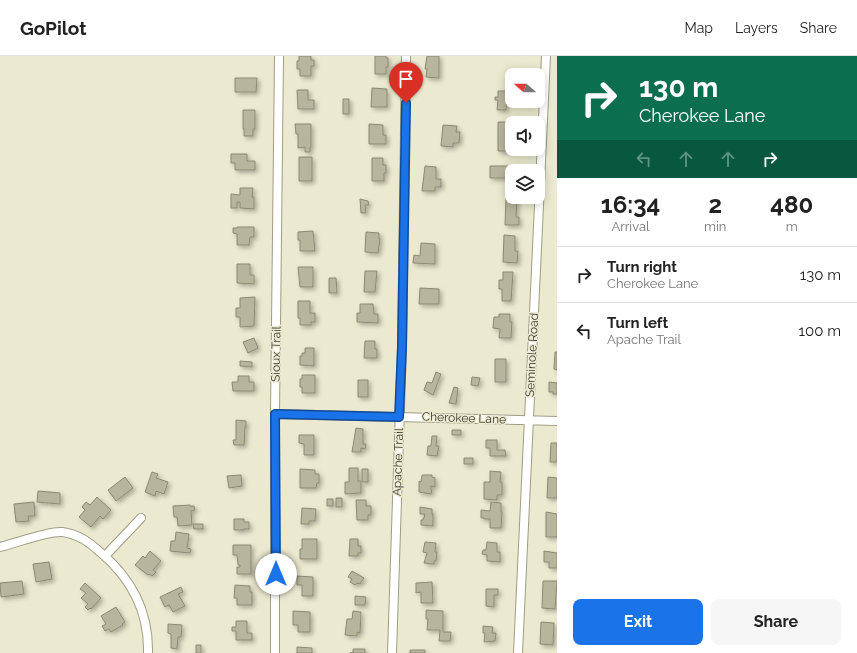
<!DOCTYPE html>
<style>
:root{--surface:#fff;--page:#f6f6f6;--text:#222;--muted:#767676;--line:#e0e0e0;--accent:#1a73e8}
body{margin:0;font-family:Raleway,sans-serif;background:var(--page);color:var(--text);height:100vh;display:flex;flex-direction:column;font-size:15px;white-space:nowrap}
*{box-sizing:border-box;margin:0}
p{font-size:13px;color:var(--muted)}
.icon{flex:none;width:22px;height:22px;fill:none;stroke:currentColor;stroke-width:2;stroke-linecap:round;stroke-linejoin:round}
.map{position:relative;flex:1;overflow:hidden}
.side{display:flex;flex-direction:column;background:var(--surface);width:300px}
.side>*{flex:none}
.banner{background:#0b6e4f;color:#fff;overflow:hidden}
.needle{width:26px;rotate:290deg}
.controls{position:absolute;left:505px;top:12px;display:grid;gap:8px}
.controls a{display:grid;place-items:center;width:40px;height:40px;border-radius:8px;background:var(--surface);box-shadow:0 2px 10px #0003;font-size:20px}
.pin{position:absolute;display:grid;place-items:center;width:34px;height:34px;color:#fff;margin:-41px -17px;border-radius:50% 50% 50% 0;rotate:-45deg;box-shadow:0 0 4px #0007}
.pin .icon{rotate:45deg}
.me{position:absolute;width:44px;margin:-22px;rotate:0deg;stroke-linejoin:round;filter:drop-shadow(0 0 3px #0008)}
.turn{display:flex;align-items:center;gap:14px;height:84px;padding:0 16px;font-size:18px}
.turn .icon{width:52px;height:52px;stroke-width:2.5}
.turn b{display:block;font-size:28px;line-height:34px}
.lanes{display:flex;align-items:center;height:38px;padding:0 16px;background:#0003;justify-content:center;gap:20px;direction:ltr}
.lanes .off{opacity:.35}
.eta{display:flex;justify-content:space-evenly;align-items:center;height:68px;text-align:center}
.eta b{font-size:24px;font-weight:700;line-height:28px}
.button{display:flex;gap:8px;margin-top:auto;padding:8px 16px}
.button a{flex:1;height:46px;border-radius:8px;background:var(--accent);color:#fff;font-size:16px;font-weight:700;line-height:46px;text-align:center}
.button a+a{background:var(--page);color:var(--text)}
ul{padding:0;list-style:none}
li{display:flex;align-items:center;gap:12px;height:56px;padding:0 16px;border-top:1px solid var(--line)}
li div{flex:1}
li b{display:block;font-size:15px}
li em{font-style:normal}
header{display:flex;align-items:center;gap:24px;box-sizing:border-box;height:56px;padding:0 20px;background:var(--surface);border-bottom:1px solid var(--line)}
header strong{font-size:19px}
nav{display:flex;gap:22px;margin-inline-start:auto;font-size:14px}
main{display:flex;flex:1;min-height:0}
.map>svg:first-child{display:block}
.building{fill:#b7b59c;stroke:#8c8a72;filter:url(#shadow)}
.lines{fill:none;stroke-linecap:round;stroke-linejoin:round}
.street-casing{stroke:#9f9d85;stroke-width:10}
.street{stroke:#fff;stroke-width:8}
.route-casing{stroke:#114b97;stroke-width:10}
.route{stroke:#1a73e8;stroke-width:7}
.labels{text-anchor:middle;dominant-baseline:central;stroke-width:3;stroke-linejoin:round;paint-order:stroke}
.street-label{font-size:12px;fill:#3d3d32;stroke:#ebe9cf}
</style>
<header>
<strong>GoPilot</strong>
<nav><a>Map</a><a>Layers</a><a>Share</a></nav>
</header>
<main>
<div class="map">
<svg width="557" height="597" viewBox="0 0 557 597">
<defs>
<filter id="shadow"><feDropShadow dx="2.5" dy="2.5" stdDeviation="2" flood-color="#0004"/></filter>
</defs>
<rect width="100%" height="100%" fill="#ebe9cf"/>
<path class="building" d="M299,0H311V4H314V10H311V20H300V13H297V5H299Z
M375,0H386V2H388V11H386V18H375Z
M427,0H439V22L426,21L427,13H425Z
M235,22H257L256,36H235Z
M372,32L387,33V51H371Z
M297,34H308V44H314V53H298Z
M498,35H507L506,54H497L498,44H495V41H498Z
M343,43H349V58H343Z
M243,54H255V73H253V80H244V73H243Z
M498,66H510V95H498Z
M295,68H311V91H310V96H305V91L298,92V78H296Z
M369,68L383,69V79H386V88H369Z
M443,69L457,70L456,76H460L459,87H453V91L441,90Z
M231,98H247V105H255V114H235V107H231Z
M299,101H312V125H299Z
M372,102H383V109H386V117H384V125H372Z
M425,110L436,111V123H441V131H435V135H422Z
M490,110H508L509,122H490Z
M240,132H253L252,141H254V153L240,152V146H237V152H231V138L240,139Z
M506,142L517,143L516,161H519V169H505Z
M360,143L368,145L369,149H365L366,157H361Z
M237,171H254V181H250L249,189H237V178L233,177V172H237Z
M313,175L315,195H300V184H298V176Z
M366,176L379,177V183H380L378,197L365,196Z
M504,179L515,180V195H518L517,207L503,206Z
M421,187L435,188V208L413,207L414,199L420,200Z
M237,208H250V219H254V228L237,227Z
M298,211H313V231H300Z
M365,215H377L375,236H364Z
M503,216H513L511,245H502V233H499V224H503Z
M329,222H336L337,237H329Z
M420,232L439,233V248H419Z
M255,241L254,270L240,271V261H236V252H240V242Z
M298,245H310V257H315V266H311V269H300V262H298Z
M360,248H373L374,258H378V267L357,266V257H360Z
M499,258H510V266H512L511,282H499L500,273L493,272L494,261H499Z
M254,282L258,292L248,297L243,286Z
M365,285H375V293H377V302H364Z
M305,292H314V310L300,309V300H302V297H305Z
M555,296H557V314L554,313Z
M495,303H506V326H495Z
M240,305L252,306V311L240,310Z
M436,316L441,318L433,339L424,334L427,326L432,327Z
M302,319H315V337H302V331H300V323H302Z
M238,320H249V326H254V335H233L232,326H238Z
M472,321L480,322L478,330L471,329Z
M358,324H368V341H358Z
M549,326L557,327V338H553V336H549Z
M454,331L458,332L456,348L449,347Z
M236,364L246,365V371H245L244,389H234L233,384H236Z
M356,372L363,373V388H366L365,393L361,392V396H352Z
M452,374H461V379H452Z
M299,379H314V399H304V388L299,387Z
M432,380H437L436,390H439L437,400L427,399L428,390H431Z
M486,384H497V394H505L506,400H490V392H486Z
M551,387H557V406H550Z
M464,402H473V408H464Z
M349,412H358V425H361V437L345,438V426H349Z
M300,413L315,414V418H319V427H317L316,432H300Z
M362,413H368V426H362Z
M490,415L501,416L500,426H502V439H497V444L484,443V426H490Z
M152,416L158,418L156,422L168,426L164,438L156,435L155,440L145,436Z
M241,419L242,430L229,432L227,420Z
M422,419H432V421L435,422V431L431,430V434H432L431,438L419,436V425L421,426Z
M125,421L133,432L116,445L108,434Z
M548,421L557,422V442H547Z
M38,435L60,437V448L37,446Z
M97,441L111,454L103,463L100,460L91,471L79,461L85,454L82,451L86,446L90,449Z
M336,442H342V451H336Z
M327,443H333V450H327Z
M356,444H366V450H371V459H368V464H357Z
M34,446L35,460H28L29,465L16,466L14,448Z
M491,446L501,447V456H502L501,472H490V463H484V462H481V454L490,455Z
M190,449V450H194L195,454L191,455L192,469L178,470L177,461H174L173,450Z
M420,451L432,453V458H433V470L421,469V464H423V462H424L425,458H420Z
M302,452L316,453L315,465H309V468H301Z
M546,456L557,458V481H546Z
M234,463H244V466H249V473H244V474H234Z
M193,468H203V473H194Z
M176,476L189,478L187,492L191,493L190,497L170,495L171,485H175Z
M302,483H317V503H300V493H302Z
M350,483H358V490H361V497H358V500H349Z
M425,486L436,487L435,496H437L436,505H434V508L424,507L427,497L423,496Z
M487,486L497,487V496H500V506L487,505V499L482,498L483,494H486Z
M233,489H251V518H237V511H240V509H238L237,499H233Z
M150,495L161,505L153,514L156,516L152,520L149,518L148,519L135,509L143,500L145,502Z
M544,495L557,497V512H549V506H544Z
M49,506L52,523L36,526L33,508Z
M352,515L364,522L360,528L357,527L355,529L350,526L352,523L348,521Z
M297,520L313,521V540H302V529H297Z
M22,525L24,538L1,541L0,527Z
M543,525H557L555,553L542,552Z
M432,526L433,547H421V536L416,537V527Z
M85,527L101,542L91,553L90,552L88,554L85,551L88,548L81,542L86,537L80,533Z
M235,529L250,530V536H252V549H237V542H234Z
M181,531L183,536L178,538L185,550L173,556L169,549L165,551L160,541Z
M486,533H498V539H494V551L486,550Z
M355,540L366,541L365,549H355Z
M116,551L125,566L122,568L123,569L111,576L109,573L105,575L102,570L106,568L101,560Z
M426,554L443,555V576H451L450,585H439L440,574H427L428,563H426Z
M293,555L310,556V576H298V569H293Z
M353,555L361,556L360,577L357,576V580L345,579L347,563H352Z
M236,565H247V577H252V584H236V575H232V571H236Z
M541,566L554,567L553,589L540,588Z
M168,568L182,569L181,581H178L177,593L171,592V578L168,577Z
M483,570L493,571L492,577H496L495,585L484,586L485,577H483Z
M196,589H201V597H196Z
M297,591L312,592V597H297Z
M353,593H365V597H350H353Z
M410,594H425V597H410Z"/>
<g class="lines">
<g class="street-casing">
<path id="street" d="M275,358L557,365
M0,491C17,487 47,475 62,476C78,478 89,486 100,496C131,522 149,555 148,597
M105,500L141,462
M275,597V358L279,0
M392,597L402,291L406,0
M518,597L546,0"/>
</g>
<use href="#street" class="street"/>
</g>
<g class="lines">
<g class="route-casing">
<path id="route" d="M276,518L275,358L399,361L402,291L406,47"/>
</g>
<use href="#route" class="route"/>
</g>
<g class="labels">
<g class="street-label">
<text transform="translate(276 298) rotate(-89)">Sioux Trail</text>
<text transform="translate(532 299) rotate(-87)">Seminole Road</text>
<text transform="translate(464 362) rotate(2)">Cherokee Lane</text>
<text transform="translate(398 406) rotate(-88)">Apache Trail</text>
</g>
</g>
</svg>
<div class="controls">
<a><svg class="needle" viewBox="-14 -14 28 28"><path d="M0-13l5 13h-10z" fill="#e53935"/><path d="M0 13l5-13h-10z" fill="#767676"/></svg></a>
<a><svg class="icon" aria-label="sound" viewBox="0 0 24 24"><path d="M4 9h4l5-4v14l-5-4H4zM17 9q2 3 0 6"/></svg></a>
<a><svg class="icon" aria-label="layers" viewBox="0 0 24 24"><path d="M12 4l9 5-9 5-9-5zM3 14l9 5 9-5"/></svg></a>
</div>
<div class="pin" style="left:406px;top:47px;background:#d93025"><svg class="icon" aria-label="arrive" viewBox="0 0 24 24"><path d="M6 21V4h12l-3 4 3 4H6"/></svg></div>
<svg class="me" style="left:276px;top:518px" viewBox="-20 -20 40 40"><circle r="19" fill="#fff"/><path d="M0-13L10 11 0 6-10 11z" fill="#1a73e8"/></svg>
</div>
<section class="side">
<div class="banner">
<div class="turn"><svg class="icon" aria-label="right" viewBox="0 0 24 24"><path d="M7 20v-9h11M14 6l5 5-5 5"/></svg><div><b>130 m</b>Cherokee Lane</div></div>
<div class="lanes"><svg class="icon off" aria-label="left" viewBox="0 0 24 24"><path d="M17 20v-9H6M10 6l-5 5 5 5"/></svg><svg class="icon off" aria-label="ahead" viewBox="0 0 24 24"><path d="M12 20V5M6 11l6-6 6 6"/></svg><svg class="icon off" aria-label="ahead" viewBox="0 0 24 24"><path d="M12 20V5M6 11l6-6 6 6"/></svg><svg class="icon" aria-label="right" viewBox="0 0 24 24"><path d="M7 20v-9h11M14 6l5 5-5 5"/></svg></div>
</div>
<div class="eta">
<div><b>16:34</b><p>Arrival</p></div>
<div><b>2</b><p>min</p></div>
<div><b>480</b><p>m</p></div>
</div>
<ul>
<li><svg class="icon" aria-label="right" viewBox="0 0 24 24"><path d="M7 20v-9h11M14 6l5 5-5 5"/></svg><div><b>Turn right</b><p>Cherokee Lane</p></div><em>130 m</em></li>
<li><svg class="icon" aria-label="left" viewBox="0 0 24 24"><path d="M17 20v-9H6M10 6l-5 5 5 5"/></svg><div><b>Turn left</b><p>Apache Trail</p></div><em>100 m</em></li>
</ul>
<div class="button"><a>Exit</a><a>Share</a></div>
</section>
</main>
